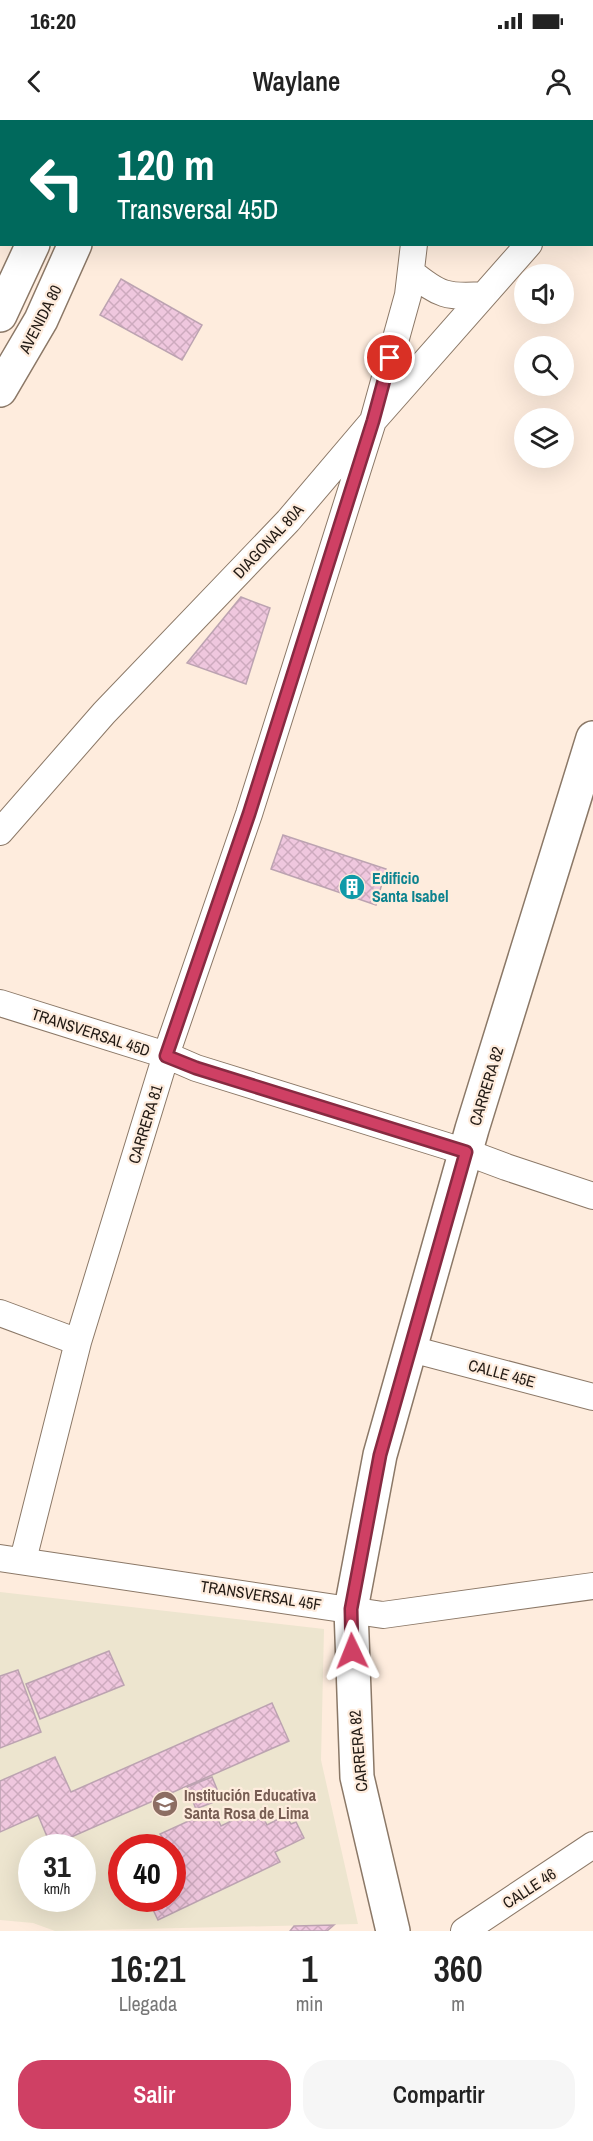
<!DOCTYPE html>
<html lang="es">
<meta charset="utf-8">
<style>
:root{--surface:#fff;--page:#f6f6f6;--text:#222;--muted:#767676;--accent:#cf4064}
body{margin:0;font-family:"Archivo Narrow",sans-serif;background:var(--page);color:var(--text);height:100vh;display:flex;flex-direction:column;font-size:22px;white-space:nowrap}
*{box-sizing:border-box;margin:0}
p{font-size:20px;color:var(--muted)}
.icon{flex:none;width:33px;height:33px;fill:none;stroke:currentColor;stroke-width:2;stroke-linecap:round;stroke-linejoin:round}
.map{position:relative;height:1811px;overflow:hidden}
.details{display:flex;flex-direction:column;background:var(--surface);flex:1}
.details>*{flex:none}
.guide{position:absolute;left:0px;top:0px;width:594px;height:126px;box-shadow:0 6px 24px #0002;background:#00695c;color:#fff;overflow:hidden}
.buttons{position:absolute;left:514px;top:144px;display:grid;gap:12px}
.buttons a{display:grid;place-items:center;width:60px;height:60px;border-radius:50%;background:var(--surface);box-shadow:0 6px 24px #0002;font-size:30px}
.speed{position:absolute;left:18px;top:1714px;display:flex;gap:12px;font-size:30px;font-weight:700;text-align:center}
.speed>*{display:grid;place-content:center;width:78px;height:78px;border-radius:50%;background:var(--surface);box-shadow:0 6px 24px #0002;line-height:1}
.speed small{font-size:15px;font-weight:400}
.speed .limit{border:9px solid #d22;background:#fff;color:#111}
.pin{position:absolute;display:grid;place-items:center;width:51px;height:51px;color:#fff;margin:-26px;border:3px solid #fff;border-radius:50%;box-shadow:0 2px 6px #0007}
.me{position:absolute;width:66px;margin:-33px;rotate:358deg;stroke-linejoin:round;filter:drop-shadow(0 0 4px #0008)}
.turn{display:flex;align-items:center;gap:21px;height:126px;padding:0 18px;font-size:27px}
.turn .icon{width:78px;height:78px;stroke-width:2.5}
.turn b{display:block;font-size:42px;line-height:51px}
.eta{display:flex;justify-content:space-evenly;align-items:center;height:102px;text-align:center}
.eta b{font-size:36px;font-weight:600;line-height:42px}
.cta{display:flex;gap:12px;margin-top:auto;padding:12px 18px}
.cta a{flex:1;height:69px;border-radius:24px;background:var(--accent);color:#fff;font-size:24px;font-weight:600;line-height:69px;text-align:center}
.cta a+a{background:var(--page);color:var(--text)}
.status{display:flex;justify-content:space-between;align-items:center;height:42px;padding:0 30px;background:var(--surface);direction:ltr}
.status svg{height:16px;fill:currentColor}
header{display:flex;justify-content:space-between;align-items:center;height:78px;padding:0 18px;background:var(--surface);font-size:27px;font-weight:600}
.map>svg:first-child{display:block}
.education{fill:#ede5cf;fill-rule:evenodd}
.building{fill:url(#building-cross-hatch);stroke:#bca3b1;stroke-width:1.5}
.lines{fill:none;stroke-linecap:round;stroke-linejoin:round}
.street-casing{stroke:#8b7867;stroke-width:28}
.secondary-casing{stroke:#8b7867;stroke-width:36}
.primary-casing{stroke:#8b7867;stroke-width:36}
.street{stroke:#fff;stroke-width:26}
.secondary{stroke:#fff;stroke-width:33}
.primary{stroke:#fff;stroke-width:33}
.route-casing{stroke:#872a41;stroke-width:15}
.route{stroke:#cf4064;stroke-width:10}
.labels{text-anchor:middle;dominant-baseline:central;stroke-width:4.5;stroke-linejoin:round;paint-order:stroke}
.street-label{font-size:16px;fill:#221a14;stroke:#feecdd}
.culture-label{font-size:16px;font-weight:bold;fill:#0d838f;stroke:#feecdd;text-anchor:start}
.education-label{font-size:16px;font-weight:bold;fill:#785e54;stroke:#feecdd;text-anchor:start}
</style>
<div class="status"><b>16:20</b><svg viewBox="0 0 49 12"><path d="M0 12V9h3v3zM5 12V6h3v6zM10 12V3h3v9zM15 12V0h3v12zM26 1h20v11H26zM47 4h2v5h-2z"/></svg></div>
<header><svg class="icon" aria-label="back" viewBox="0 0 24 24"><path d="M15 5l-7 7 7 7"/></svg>Waylane<svg class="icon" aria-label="person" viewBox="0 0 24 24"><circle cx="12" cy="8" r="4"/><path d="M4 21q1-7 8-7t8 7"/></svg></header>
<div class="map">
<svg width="593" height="1811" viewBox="0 0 593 1811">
<defs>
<pattern id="building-cross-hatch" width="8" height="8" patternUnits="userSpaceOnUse" patternTransform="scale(1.5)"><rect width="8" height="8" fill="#efc7de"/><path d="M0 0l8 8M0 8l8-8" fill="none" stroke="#cdaabe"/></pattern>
</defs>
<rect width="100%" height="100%" fill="#feecdd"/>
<path class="education" d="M0,1472L324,1509L321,1640L358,1804L55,1811L33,1803L0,1800ZM32,1728H82V1779H32ZM122,1728H172V1779H122Z"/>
<path class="building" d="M121,159L202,205L182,240L100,195Z
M241,477L270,488L246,564L187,543Z
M283,715L386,749L376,785L271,749Z
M109,1531L124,1565L40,1599L26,1564Z
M18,1550L41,1612L0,1628V1556Z
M272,1583L289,1621L51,1726L38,1695L0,1712V1661L55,1637L71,1672Z
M212,1657L221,1679L196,1689L187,1667Z
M213,1689L221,1706L246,1694L248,1698L252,1696L254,1701L263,1697L267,1705L286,1695L291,1704L296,1702L304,1718L275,1732L280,1742L158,1800L148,1779H172V1728L144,1727L163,1718L160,1714L193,1699L194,1701L201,1699L199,1696Z
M334,1805L327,1811H290L294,1806Z"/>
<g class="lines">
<g class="street-casing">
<path id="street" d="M32,2V0
M430,2V0
M592,54H593
M0,77L2,74
M411,152C439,175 447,178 484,175
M0,712L104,593L288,401L373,301L529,124
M0,883L166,935L196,948L466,1032L506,1047L593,1076
M0,1193L78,1222
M411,1229L593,1277
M0,1438L383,1495L593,1466
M23,1440L78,1222L166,935L249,694L373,301L408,175L414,124
M464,1811L593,1725"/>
</g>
<g class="secondary-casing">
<path id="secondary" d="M393,1811L357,1657L351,1489L380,1335L472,1009L593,618"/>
</g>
<g class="primary-casing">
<path id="primary" d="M79,2V0
M119,2V0
M0,195L33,124
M0,270L41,200L75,124"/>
</g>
<use href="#street" class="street"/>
<use href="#secondary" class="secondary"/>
<use href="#primary" class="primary"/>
</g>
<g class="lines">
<g class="route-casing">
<path id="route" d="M352,1531L351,1489L380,1335L466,1032L196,948L166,936L249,694L373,301L390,238"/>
</g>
<use href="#route" class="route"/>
</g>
<defs>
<g id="building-disc" transform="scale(1.35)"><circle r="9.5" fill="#0f9aa8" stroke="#feecdd"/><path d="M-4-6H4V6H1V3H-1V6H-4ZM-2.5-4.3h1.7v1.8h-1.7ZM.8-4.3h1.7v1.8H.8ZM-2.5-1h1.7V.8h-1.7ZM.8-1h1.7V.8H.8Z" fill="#fff"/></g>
<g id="school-disc" transform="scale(1.35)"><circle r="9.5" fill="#8d6e63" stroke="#feecdd"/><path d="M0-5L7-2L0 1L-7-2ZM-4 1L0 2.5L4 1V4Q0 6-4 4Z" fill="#fff"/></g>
</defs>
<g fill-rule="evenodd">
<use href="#building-disc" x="352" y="767"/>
<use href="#school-disc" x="165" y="1684"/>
</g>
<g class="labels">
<g class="street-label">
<text transform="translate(40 199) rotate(-63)">AVENIDA 80</text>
<text transform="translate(268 421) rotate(-47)">DIAGONAL 80A</text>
<text transform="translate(91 912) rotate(18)">TRANSVERSAL 45D</text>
<text transform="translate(486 966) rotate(-73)">CARRERA 82</text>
<text transform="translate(145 1004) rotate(-73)">CARRERA 81</text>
<text transform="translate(502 1253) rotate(15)">CALLE 45E</text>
<text transform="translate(261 1475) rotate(9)">TRANSVERSAL 45F</text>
<text transform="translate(358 1631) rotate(-95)">CARRERA 82</text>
<text transform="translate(529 1768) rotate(-33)">CALLE 46</text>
</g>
<g class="culture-label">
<text x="372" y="758">Edificio<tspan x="372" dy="18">Santa Isabel</tspan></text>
</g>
<g class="education-label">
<text x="184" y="1675">Institución Educativa<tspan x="184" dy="18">Santa Rosa de Lima</tspan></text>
</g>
</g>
</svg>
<div class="buttons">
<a><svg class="icon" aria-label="sound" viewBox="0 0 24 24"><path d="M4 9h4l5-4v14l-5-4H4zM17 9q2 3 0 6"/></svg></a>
<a><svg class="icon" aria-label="search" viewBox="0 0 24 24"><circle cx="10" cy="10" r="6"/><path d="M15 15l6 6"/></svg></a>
<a><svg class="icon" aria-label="layers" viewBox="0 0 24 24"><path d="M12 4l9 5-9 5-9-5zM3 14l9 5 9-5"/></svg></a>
</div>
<div class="speed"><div>31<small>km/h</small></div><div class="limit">40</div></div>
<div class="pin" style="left:390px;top:238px;background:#d93025"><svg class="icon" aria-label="arrive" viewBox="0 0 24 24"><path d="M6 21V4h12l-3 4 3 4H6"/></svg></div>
<svg class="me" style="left:352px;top:1531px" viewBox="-20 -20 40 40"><path d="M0-17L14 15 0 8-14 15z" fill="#cf4064" stroke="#fff" stroke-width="4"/></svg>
<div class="guide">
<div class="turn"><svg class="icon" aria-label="left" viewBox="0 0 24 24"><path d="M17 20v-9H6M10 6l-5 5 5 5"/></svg><div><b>120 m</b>Transversal 45D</div></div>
</div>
</div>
<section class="details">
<div class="eta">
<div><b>16:21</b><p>Llegada</p></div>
<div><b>1</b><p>min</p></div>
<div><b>360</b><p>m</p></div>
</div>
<div class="cta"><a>Salir</a><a>Compartir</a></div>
</section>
